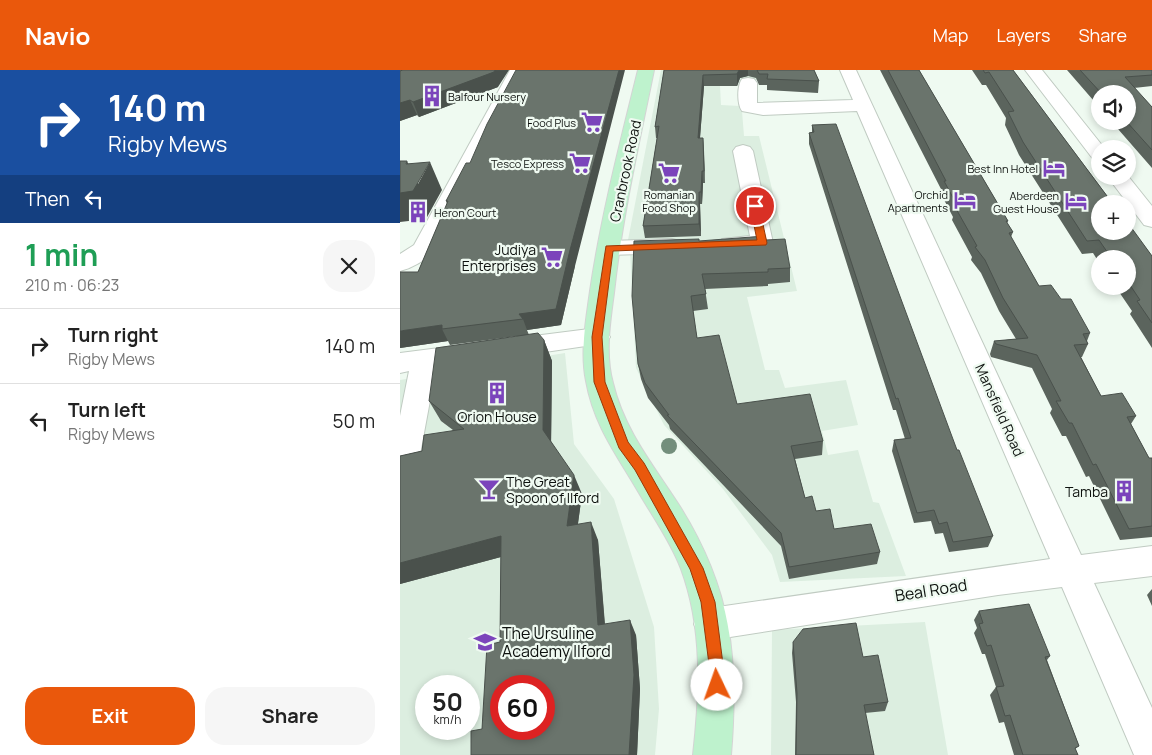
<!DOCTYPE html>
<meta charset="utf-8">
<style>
:root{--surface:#fff;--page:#f6f6f6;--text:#222;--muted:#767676;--line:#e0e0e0;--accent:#ea580c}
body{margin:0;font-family:Manrope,sans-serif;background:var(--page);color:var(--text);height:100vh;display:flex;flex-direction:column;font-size:19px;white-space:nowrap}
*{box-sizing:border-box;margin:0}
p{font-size:16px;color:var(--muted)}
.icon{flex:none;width:28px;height:28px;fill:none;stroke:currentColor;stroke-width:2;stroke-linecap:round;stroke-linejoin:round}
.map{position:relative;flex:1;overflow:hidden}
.side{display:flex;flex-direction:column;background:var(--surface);width:400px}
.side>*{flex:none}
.top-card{background:#1a4fa0;color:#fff;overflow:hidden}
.tools{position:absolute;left:691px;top:15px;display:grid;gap:10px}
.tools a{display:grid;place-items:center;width:45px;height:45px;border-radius:50%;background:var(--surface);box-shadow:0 2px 8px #0003;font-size:25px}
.speed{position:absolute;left:15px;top:605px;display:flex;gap:10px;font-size:25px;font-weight:700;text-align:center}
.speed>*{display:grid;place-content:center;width:65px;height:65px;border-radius:50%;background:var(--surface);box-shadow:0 2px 8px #0003;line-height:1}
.speed small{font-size:12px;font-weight:400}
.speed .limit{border:8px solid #d22;background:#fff;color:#111}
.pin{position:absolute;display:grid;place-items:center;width:42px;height:42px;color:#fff;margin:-21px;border:2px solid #fff;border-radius:50%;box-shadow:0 1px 5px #0007}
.me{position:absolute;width:55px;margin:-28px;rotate:357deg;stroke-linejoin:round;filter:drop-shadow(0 0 4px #0008)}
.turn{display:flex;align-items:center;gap:18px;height:105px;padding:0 25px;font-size:22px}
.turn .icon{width:65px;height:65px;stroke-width:2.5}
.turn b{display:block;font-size:35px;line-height:42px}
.then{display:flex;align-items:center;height:48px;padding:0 25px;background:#0003;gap:10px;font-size:19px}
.round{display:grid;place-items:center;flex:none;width:52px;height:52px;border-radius:20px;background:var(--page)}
.overview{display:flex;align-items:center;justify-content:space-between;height:85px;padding:0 25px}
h1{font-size:30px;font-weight:700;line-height:38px;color:#1e9e55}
.primary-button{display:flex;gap:10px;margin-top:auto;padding:10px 25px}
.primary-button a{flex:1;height:58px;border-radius:20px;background:var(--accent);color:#fff;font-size:20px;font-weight:700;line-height:58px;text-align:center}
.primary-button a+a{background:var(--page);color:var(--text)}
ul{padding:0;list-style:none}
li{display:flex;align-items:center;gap:15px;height:75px;padding:0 25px;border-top:1px solid var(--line)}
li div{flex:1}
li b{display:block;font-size:19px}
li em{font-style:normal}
header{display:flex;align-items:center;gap:30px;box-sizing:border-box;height:70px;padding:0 25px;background:var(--accent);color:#fff}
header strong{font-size:24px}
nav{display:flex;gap:28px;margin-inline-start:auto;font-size:18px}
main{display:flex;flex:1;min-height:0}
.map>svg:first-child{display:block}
.built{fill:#dceee0;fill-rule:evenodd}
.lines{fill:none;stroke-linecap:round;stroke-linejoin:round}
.minor-casing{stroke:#c0cbc2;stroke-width:2}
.major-casing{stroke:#d3d4d4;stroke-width:2}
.minor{fill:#fff;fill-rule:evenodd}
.major{fill:#bef2cd;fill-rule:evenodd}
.tree{fill:#738e7c}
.wall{fill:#5b645d}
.shaded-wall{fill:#4a514c}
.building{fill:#6a746c;stroke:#4a514c;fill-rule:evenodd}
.route{fill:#ea580c;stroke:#983908}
.labels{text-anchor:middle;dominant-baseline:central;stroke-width:4.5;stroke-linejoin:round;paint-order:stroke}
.far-poi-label{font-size:11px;fill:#0d110e;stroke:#effaf1;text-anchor:end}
.street-label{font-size:14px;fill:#0d110e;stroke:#effaf1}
.poi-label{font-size:14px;fill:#0d110e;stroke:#effaf1;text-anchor:end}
.near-street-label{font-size:16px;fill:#0d110e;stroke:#effaf1}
.near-poi-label{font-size:16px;fill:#0d110e;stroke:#effaf1;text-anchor:start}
</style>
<header>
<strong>Navio</strong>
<nav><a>Map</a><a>Layers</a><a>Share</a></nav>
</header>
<main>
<section class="side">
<div class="top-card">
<div class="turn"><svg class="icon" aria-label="right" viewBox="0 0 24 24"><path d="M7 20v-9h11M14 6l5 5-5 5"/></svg><div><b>140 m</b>Rigby Mews</div></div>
<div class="then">Then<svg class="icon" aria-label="left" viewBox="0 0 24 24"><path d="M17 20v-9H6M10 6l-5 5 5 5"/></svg></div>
</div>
<div class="overview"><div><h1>1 min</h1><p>210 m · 06:23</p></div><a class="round"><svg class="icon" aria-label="close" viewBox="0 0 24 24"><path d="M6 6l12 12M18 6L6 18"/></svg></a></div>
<ul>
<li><svg class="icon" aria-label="right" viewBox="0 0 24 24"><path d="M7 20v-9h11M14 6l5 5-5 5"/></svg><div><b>Turn right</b><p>Rigby Mews</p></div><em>140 m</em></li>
<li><svg class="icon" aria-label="left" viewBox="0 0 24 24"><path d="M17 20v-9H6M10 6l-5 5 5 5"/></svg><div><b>Turn left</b><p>Rigby Mews</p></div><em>50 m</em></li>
</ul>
<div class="primary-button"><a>Exit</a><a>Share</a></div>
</section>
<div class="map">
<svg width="752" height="685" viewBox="0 0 752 685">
<rect width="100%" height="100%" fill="#effaf1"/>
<path class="built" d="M261,0H385L388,21L367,20L368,10H340V16H320L321,35L340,36L342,41L344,66H359L397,221L347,227L365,300H379L385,318L446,310L458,355L422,361L428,385L458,380L473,432L479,433L506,506L380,512L372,485L323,419L264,355L236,298L230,182L227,175Z
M165,283L174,374L214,429L254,557L259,639L255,685H0V310ZM26,616H69V659H26ZM101,616H144V659H101Z
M525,552L548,685H371L372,560Z"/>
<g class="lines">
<g class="minor-casing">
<path id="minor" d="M110,0H126L34,180C27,190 12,198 0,201V184L14,175Z
M440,0H456L681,485L752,476V506L694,513L752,638V685H734L662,517L598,525L311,570L299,566L294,554L299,542L311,538L650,489L457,41L363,45L342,41C337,34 337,16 342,9L348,8L354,9L357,13V33L453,30Z
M625,0H642L705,79H700V91L693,89Z
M343,75L350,77L353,81L373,173L370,178C355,182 337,183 322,179L319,174L322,169L350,166L333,81L336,77Z
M707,106H728L752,136V157L744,155Z
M272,169L280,171L283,176L280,181L272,183L209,185L201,183L198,178L201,173L209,171Z
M197,258L206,261L210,267L206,273L36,298L19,390L15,398L5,402L0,400V346L9,301L0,303V283Z"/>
</g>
<g class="major-casing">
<path id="major" d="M238,0H254C239,74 222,148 214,223C210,252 205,285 213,313C224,360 254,396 279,435C332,519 339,588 331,685H293C300,623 303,558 281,499C271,472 253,447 239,423C217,385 194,356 186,311C180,282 186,250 190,221C201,146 220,73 238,0Z"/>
</g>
<use href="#minor" class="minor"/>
<use href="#major" class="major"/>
</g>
<circle class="tree" cx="269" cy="376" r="8"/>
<path class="wall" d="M0,0L98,17L19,47L17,45L0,51Z
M264,0H414L419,11L418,23L367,20V15H359L356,8L348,6L340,8L337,16H304L300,68H303L305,113H303L302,134H300L301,166L245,168L243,156L257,68H256L255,57Z
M480,0H519L608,151L607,153L613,162L611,167L639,216L661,229L690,263L687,271L688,274L682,287H681L701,326L736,346L731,354L749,388H752V467L720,470L689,406L686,407L666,366H662L650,343L652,339L632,298L591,287L590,284L594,271L616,269L599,241L581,203L571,190L572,187L552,150L553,147L541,124L542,121Z
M572,0H613L752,186V278L730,244L732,241L715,216H728V189H700V194L693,183L682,184L619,85L605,55L606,48L586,15H582Z
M667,0H752V16L734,18L752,37V98L711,51H728V24H700V38Z
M412,55L557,380L593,466L588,477L549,482L543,463L535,464L531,451L514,453L492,381L494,370L505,369L496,340H493L409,74V63L412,62Z
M70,93L175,196L161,255L127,260L129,265L144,270L152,291L151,372L182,424L178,454L198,470L205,554L236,565L240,619L237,685H71L82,659L100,572L101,487L0,514V386L22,381L53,360L41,351L29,331L117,266L50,275L48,271L0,278L18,202L47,134L46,131Z
M366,170L390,198V212L368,214V216L305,219L308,239L293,241L297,268L337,334L423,371L422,385L395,389L405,428L416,441L434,459L480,482L477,494L389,509L381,476L270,359L269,355L248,328L241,309L238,294L299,171Z
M752,519V536L747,525Z
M579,541L650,586L647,590L679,676L675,679L678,685H614L604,652L599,653L590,625L596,617L585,584H582L574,563L577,558L574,550Z
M393,572L463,587L488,632L485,641L465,643L474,685H395L396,632L392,583Z"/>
<path class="shaded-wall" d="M95,0H109L98,17L19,47L13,32Z
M219,0H225L175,196L161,255L127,260L123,249L119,244Z
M339,0H348V6L340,8L337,16V4Z
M303,5L304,16L299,80L298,68Z
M10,30L17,45L0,51V33Z
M303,68L304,80L305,113L304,101Z
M7,91L18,114L30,92L42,120L26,149L0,152V123Z
M302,101L303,113L302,134L301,122Z
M299,122L300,134L301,166L299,154Z
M42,255V259L48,271L0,278V261Z
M144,270L152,291L151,380L143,360Z
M174,405L182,424L175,474L167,456Z
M191,452L198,470L206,571L198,555Z
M101,466L112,484L0,514V493Z
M230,550L236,565L240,619L237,685H229Z"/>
<path class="building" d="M3,0H95L94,2L13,32L10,30L0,33V1Z
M116,0H219L170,180L156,239L119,244L123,249L42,259V255L0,261V202H18L48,131H46L66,93H70L87,54Z
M264,0H339L337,4L303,5L298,68H303L304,101H302L301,122H299V154L243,156L259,56L255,57Z
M357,0H414L419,11L367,9L368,4H359Z
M488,0H519L608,151H606L613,162L609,163L639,216L651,215L661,229H671L690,263L683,264L688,274L674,275L701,326L722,323L736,346L727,347L749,388H752V456L729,459L696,394L693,395L672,353H669L656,331H661L637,285L596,274L594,271L628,268L603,228L585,190L575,177L577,176L555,137H558L544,111H546Z
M583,0H613L713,134H700V161H728V153L752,186V253L737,231L740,230L728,212V189H712L699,170L687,171L623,72L608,42L614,41L589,2L585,3Z
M680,0H752V5L725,7L752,37V80L726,51H728V24H702Z
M436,54L557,380H559L593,466L553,472L547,452L539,454L534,440L517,443L494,370L511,368L498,328L496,329L409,63L414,62L412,55Z
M0,91H7L6,94L30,92L13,121L0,123Z
M365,166L366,170L385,169L390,198L368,199V202L302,204L306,224L291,226L297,268L319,265L337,334L410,324L423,371L391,376L405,428L412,426L416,441L430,439L434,459L471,454L480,482L389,497L381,463L267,345H269L245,313L238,294L232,226L234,171L299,169V171Z
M138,263L144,270L143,360L174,405L167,456L191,452L198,555L230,550L234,605L229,685H71V661L82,659L87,575L100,572L101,466L0,493V386L22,381L24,365L64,359L29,331L36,278ZM101,616H144V659H101Z
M629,534L650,586L645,587L679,676L675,678L678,685H623L610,645L605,646L596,617L604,616L591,575L587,576L579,554L583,553L579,541Z
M456,553L463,587L478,585L488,632L464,635L474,685H396L397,623L393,572L403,559Z"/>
<path class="route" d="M355,133L359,136L367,173L366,175L213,181L202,267L205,312L228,372L244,393L303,498L315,532L324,602L322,620L317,623L312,620L309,615L310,602L301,532L290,499L235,400L219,378L194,312L192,267L206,176L357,170L350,136Z"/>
<defs>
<g id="building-bare" transform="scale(1.725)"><path d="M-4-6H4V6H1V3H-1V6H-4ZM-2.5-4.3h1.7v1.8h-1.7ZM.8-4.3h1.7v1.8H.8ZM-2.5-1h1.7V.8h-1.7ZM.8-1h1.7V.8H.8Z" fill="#7b44bb" stroke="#effaf1" stroke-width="2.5" paint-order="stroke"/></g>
<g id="supermarket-bare" transform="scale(1.725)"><path d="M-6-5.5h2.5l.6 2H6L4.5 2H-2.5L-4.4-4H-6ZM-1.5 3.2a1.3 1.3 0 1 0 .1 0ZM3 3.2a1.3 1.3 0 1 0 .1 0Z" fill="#7b44bb" stroke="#effaf1" stroke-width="2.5" paint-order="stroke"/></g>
<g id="hotel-bare" transform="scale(1.725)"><path d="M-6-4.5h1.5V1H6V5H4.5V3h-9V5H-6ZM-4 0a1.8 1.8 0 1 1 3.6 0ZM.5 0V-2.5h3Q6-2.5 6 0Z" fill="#7b44bb" stroke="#effaf1" stroke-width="2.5" paint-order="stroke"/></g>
<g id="bar-bare" transform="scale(1.725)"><path d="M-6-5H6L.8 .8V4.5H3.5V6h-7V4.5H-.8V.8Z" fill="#7b44bb" stroke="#effaf1" stroke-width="2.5" paint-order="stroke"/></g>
<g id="school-bare" transform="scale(1.725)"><path d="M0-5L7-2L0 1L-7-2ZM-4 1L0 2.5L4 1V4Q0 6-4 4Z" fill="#7b44bb" stroke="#effaf1" stroke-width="2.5" paint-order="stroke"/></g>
</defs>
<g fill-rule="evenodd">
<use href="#building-bare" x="32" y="26"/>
<use href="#supermarket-bare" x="192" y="52"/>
<use href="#supermarket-bare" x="180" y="93"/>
<use href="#hotel-bare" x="654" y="98"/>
<use href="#supermarket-bare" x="269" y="103"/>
<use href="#hotel-bare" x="565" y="130"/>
<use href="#hotel-bare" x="676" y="131"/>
<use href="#building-bare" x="18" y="142"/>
<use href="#supermarket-bare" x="152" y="187"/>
<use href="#building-bare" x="97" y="323"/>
<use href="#bar-bare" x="89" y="419"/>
<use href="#building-bare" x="724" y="421"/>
<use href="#school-bare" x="85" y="572"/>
</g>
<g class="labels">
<g class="far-poi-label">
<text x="48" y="26" text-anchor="start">Balfour Nursery</text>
<text x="176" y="52">Food Plus</text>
<text x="164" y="93">Tesco Express</text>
<text x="638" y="98">Best Inn Hotel</text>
<text x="269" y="124" text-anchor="middle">Romanian<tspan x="269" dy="13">Food Shop</tspan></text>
<text x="548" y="124">Orchid<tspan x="548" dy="13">Apartments</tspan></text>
<text x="659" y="125">Aberdeen<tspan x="659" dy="13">Guest House</tspan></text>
<text x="34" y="142" text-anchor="start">Heron Court</text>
</g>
<g class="street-label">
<text transform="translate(225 101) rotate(-78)">Cranbrook Road</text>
<text transform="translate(600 340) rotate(66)">Mansfield Road</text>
</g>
<g class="poi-label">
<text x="136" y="179">Judiya<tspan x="136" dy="16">Enterprises</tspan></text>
<text x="97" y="346" text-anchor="middle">Orion House</text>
<text x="106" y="411" text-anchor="start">The Great<tspan x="106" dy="16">Spoon of Ilford</tspan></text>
<text x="708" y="421">Tamba</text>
</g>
<g class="near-street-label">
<text transform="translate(531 520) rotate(-9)">Beal Road</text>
</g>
<g class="near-poi-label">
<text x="102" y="563">The Ursuline<tspan x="102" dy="18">Academy Ilford</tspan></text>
</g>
</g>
</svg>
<div class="tools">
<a><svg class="icon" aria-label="sound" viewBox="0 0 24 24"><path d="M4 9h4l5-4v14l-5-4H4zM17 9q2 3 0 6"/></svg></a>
<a><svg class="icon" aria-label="layers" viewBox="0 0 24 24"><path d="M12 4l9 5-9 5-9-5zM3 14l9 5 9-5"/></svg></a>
<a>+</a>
<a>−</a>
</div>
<div class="speed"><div>50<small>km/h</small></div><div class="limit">60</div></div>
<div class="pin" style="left:355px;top:136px;background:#d93025"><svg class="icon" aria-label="arrive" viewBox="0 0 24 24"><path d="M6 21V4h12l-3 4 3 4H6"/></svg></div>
<svg class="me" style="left:317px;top:615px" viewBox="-20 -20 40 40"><circle r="19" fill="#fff"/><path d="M0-13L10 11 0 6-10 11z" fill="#ea580c"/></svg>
</div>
</main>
